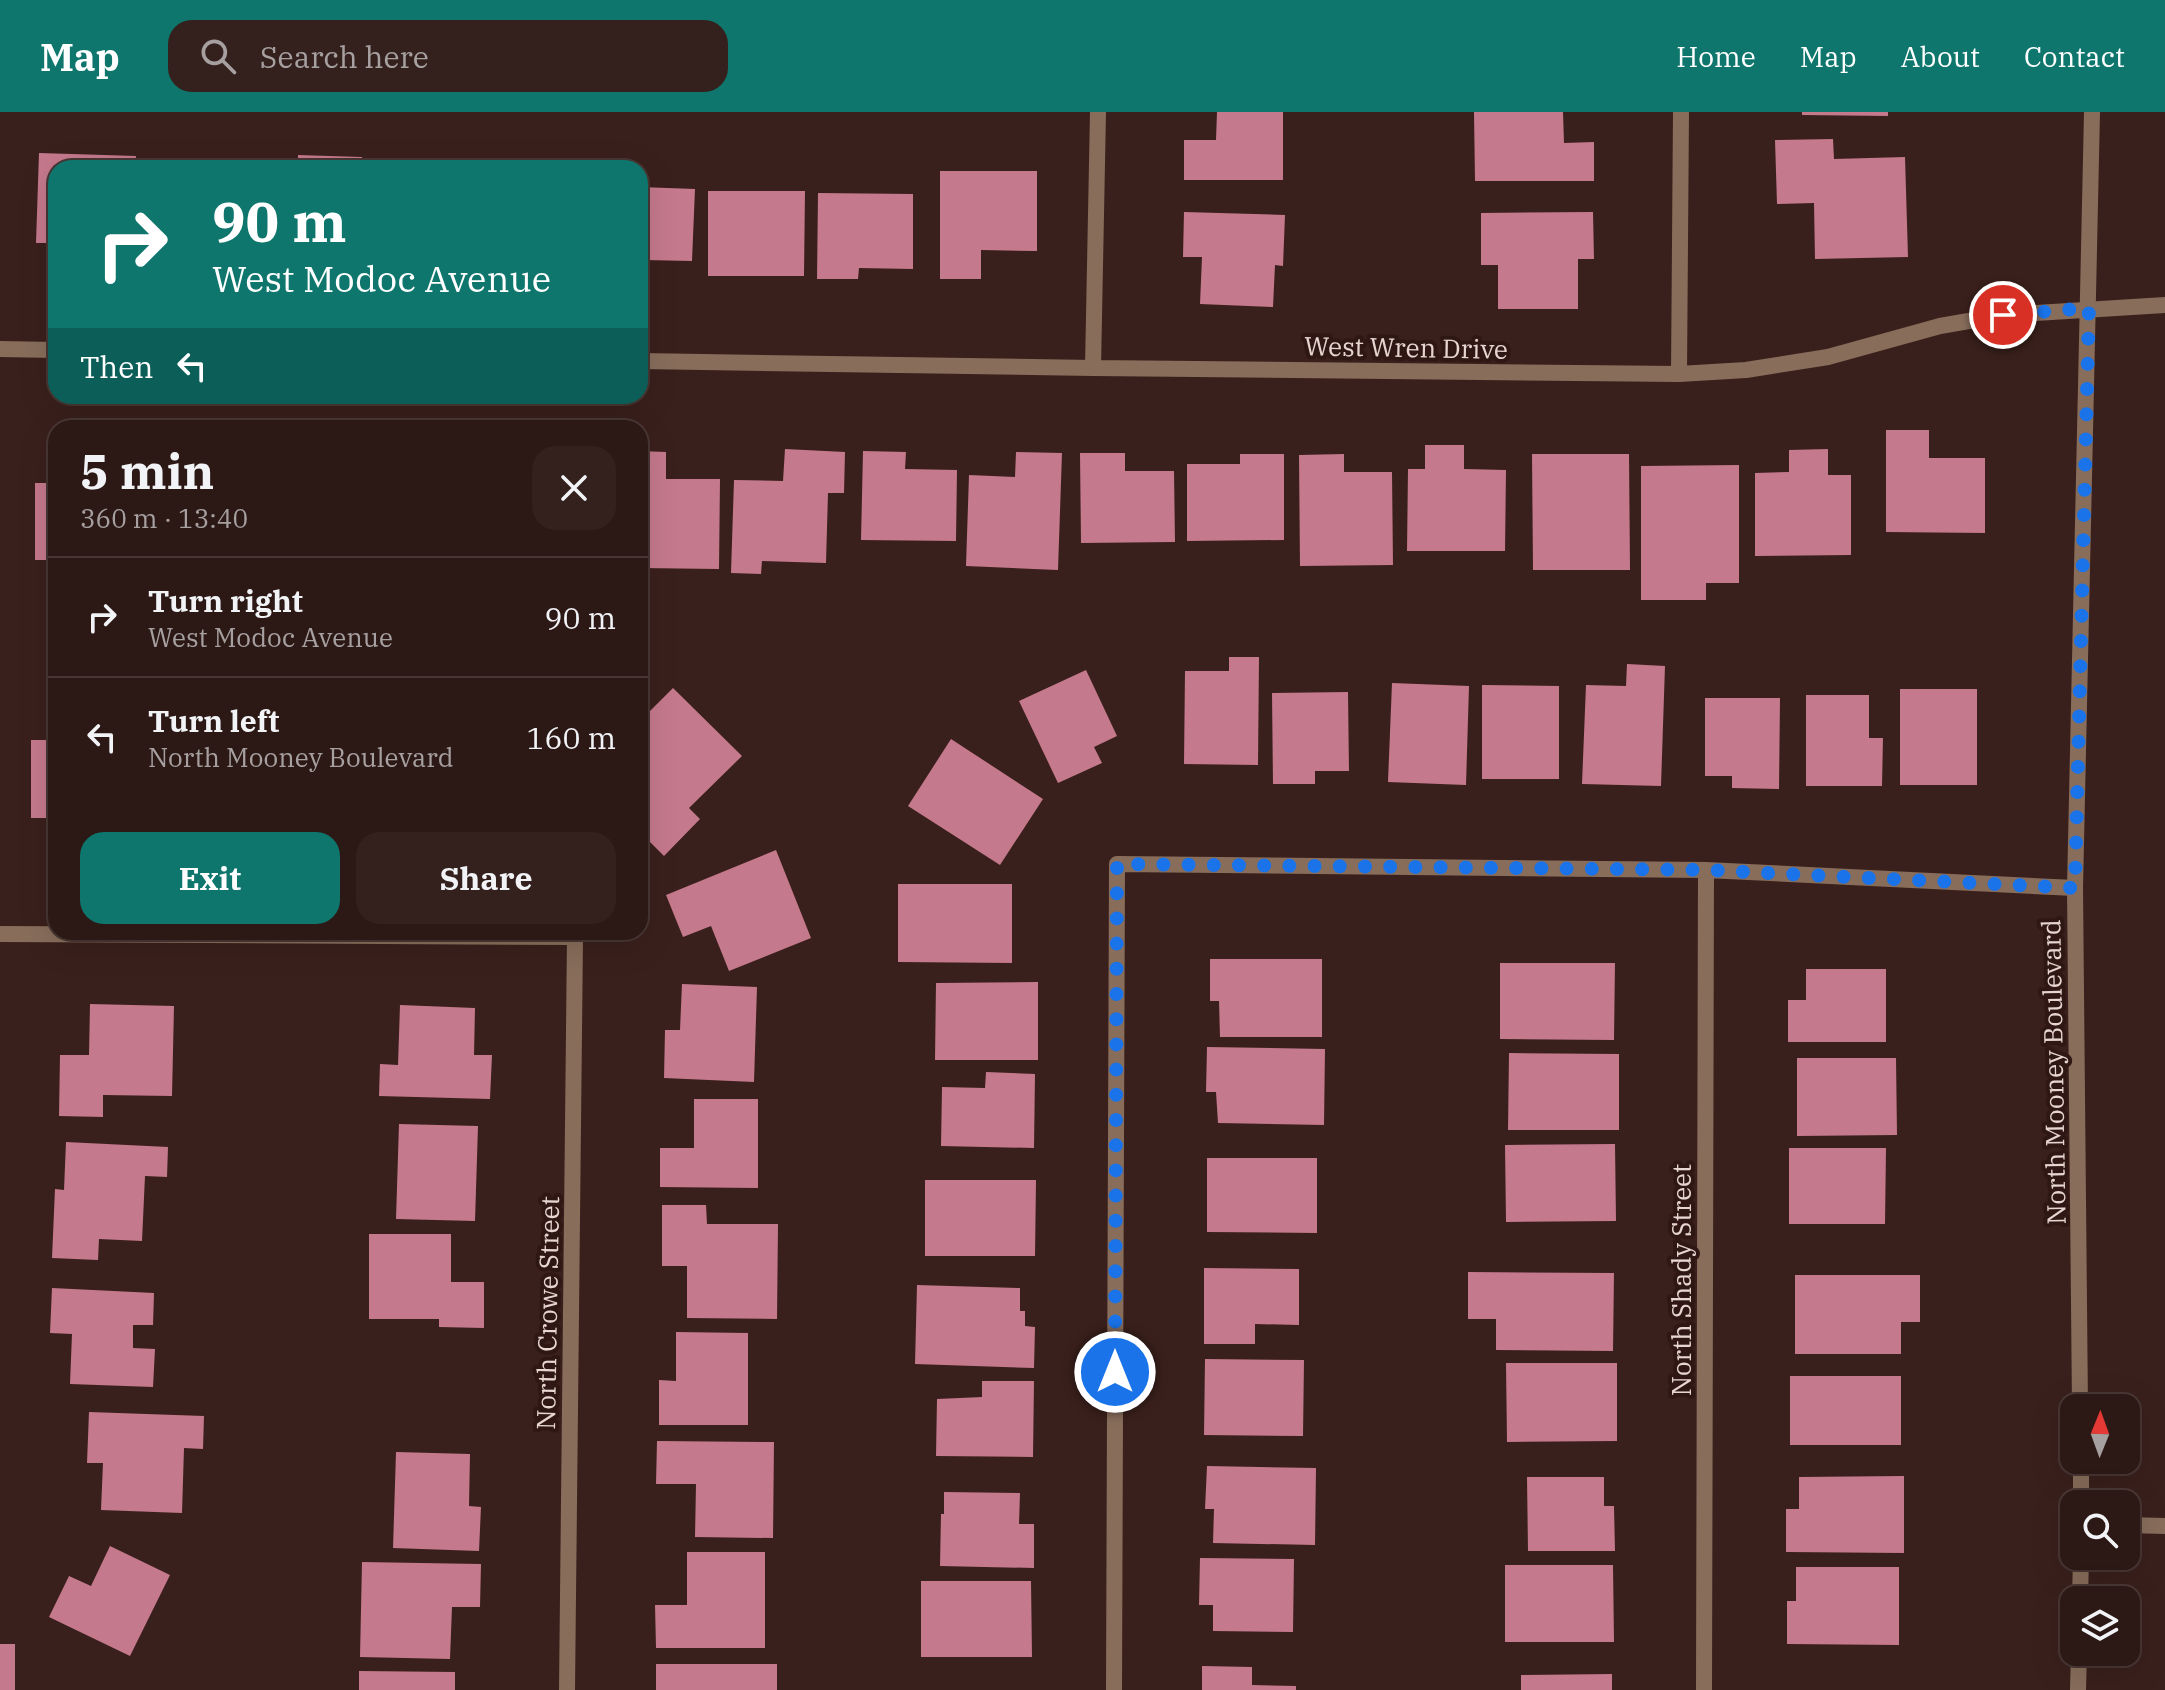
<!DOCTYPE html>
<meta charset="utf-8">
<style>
:root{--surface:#2c1815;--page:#34211e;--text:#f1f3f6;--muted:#a6a0a0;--line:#483734;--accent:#0f766e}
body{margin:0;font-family:"IBM Plex Serif",serif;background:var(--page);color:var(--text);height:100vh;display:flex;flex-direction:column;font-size:30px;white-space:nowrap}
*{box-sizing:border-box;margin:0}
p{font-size:26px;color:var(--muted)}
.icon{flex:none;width:44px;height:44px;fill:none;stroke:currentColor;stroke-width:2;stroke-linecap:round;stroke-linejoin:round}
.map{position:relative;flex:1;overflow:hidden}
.side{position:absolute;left:48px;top:308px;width:600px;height:520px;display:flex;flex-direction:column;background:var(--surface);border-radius:24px;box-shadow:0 8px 32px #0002,0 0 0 2px var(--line)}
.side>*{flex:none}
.hud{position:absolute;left:48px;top:48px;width:600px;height:244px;border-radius:24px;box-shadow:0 8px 32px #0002,0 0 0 2px var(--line);background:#0f766e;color:#fff;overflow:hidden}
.needle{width:52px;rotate:1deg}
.buttons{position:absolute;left:2060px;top:1282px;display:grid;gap:16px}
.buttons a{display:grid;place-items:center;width:80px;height:80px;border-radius:16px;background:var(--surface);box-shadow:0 8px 32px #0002,0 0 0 2px var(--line);font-size:40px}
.pin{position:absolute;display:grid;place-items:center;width:68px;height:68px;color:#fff;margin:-34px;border:4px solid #fff;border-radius:50%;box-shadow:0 2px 8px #0007}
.me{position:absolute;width:88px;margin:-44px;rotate:0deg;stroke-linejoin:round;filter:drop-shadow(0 0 6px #0008)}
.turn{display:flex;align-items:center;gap:28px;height:168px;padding:0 32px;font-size:36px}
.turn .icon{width:104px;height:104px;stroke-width:2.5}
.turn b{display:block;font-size:56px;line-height:68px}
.then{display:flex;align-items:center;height:76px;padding:0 32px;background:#0003;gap:16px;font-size:30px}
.round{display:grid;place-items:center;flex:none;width:84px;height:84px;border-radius:24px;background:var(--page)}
.head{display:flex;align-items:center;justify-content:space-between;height:136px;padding:0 32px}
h1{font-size:48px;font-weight:700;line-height:60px}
.action{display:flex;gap:16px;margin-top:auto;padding:16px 32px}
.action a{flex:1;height:92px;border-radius:24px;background:var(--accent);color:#fff;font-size:32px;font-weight:700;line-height:92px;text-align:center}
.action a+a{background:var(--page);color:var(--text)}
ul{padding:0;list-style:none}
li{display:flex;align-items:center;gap:24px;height:120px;padding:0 32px;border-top:2px solid var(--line)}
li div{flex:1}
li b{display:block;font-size:30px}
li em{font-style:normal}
header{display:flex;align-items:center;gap:48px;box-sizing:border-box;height:112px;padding:0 40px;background:var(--accent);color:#fff}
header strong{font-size:38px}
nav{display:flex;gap:44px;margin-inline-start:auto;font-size:28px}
.search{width:560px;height:72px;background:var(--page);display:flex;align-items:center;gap:20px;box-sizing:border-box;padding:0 28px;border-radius:24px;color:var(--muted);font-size:30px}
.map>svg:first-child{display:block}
.building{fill:#c5798c}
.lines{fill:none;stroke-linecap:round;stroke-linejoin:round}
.minor{stroke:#886d5b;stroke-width:16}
.tertiary{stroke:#886d5b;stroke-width:16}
.route{stroke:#1a73e8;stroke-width:14;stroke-dasharray:0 25.2}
.labels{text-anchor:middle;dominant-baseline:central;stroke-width:8;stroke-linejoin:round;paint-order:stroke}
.street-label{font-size:26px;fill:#e7d5d2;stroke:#2f1713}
</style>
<header>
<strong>Map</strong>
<div class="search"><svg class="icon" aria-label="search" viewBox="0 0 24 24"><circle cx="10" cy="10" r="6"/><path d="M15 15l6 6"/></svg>Search here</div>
<nav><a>Home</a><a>Map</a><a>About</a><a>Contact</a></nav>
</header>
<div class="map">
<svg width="2165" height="1578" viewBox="0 0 2165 1578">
<rect width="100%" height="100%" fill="#3a201c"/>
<path class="building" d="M1217,0H1283V68H1184V28H1216Z
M1474,0H1563L1564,31L1594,30V69H1475Z
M1802,0H1888V4L1802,3Z
M1833,27L1834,47L1905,45L1908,145L1815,147L1814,91L1777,92L1775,28Z
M39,41L136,44L135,56H56V131H36Z
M298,43L362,45V56H298Z
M940,59H1037V139L981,138V167H940Z
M640,75L695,77L692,149L644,148L643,166H640Z
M708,79H805L804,164H708Z
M818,81L913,82V157L859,156L858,167H817Z
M1184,100L1285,103L1283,154L1275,153L1273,195L1200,192L1202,145H1183Z
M1593,100L1594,147H1578V197H1498V153H1481V101Z
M1886,318H1929V346H1985V421L1886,420Z
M1425,333H1464V357L1506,358L1505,439H1407L1408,357H1425Z
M785,337L845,340L844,381H828L826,451L762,449L761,462L731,461L734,368L783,369Z
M1828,337V363H1851V443L1755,444V361L1789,360V338Z
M640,339L666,340V367H720L719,457L640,456Z
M863,339L906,340L905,357L957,358L956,429L861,428Z
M1016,340L1062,341L1058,458L966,454L969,363L1015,365Z
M1080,341H1125V359H1174L1175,430L1081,431Z
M1240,342H1284V428L1187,429V352H1240Z
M1344,342V360H1392L1393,453L1300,454L1299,343Z
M1532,342H1629L1630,458H1533Z
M1739,353V471H1706V488H1641V354Z
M35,371H56V448H35Z
M1229,545H1259L1258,653L1184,652L1185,559H1229Z
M1627,552L1665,554L1661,674L1582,672L1586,573L1626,574Z
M1086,558L1117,624L1094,635L1102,651L1058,671L1019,589Z
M1392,571L1469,574L1466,673L1388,670Z
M1482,573L1559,574V667H1482Z
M673,576L742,644L689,696L700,707L664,744L640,720V680L645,674L640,670V609Z
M1900,577H1977V673H1900Z
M1348,580L1349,659H1315V672H1273L1272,581Z
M1806,583H1869V626H1883L1882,674H1806Z
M1705,586H1780L1779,677L1732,676V664H1705Z
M951,627L1043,687L1000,753L908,694Z
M31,628H56V706H31Z
M776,738L811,826L729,859L711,814L683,825L666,783Z
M898,772H1012V851L898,850Z
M1210,847H1322V925H1220L1219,889H1210Z
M1500,851H1615L1614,928L1500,927Z
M1806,857H1886V930H1788V888H1806Z
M1038,870V948H935L936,871Z
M682,872L757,875L754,970L664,966L665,918H680Z
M90,892L174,894L172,984L103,983V1005L59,1004L60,943H89Z
M400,893L475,896L474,943H492L490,987L379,984L380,952L398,953Z
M1207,935L1325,937L1324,1013L1218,1011L1216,980H1206Z
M1509,941L1619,942V1018H1508Z
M1797,946H1896L1897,1023L1797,1024Z
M986,960L1035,962L1034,1036L941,1034L942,975L985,976Z
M694,987H758V1076L660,1075V1036H694Z
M399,1012L478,1014L475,1109L396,1107Z
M66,1030L168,1035L167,1065L145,1064L142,1129L99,1127L98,1148L52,1146L55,1077L64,1078Z
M1615,1032L1616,1109L1506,1110L1505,1033Z
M1789,1036H1886L1885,1112H1789Z
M1207,1046H1317V1121L1207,1120Z
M925,1068H1036L1035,1144H925Z
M662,1093H706L707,1112H778L777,1207L687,1206V1154H662Z
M369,1122H451V1170H484V1216L439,1215V1207H369Z
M1204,1156L1299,1157V1213L1255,1212V1232H1204Z
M1468,1160L1614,1161L1613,1239L1496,1238V1207H1468Z
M1795,1163H1920V1210H1901V1242H1795Z
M917,1173L1020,1176V1199H1025V1214L1035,1215L1034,1256L915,1252Z
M52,1176L154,1181L153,1213H133V1236L155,1237L153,1275L70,1272L72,1222L50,1221Z
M676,1220L748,1221V1313H659V1268L676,1269Z
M1205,1247L1304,1248L1303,1324L1204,1323Z
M1506,1251H1617V1329L1507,1330Z
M1790,1264H1901V1333H1790Z
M982,1269H1034L1033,1345L936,1344L937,1287L982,1285Z
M89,1300L204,1304L203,1337L184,1336L182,1401L101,1398L103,1351H87Z
M657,1329L774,1330L773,1426L695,1425L696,1372H656Z
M396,1340L470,1342L469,1394L481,1395L479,1439L393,1436Z
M1207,1354L1316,1356L1315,1433L1213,1431L1214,1397H1205Z
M1904,1364V1441L1786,1440V1397H1799V1365Z
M1527,1365H1604V1394H1614L1615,1439H1528Z
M944,1380L1020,1381L1019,1412H1034V1456L940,1454L941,1402H944Z
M110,1434L170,1463L130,1544L49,1505L69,1464L91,1474Z
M687,1440H765V1536H656L655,1493H687Z
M1200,1446L1294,1447L1293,1520L1213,1519V1493H1199Z
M362,1450L481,1452L480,1495H452L450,1547L360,1545Z
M1505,1453H1613L1614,1530H1505Z
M1796,1455H1899V1533L1787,1532V1489H1796Z
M921,1469H1031L1032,1545H921Z
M0,1532H15V1578H0Z
M656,1552H777V1578H656Z
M1202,1554L1252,1555V1573L1296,1574V1578H1202Z
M359,1559L455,1560V1578H359Z
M1612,1562V1578H1521V1563Z"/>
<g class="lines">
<path class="minor" d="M0,237L56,238
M640,249L1093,256L1679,262L1746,258L1828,245L1940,214L2003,203L2165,193
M1093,256L1098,0
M1679,262L1681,0
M0,822L575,825L567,1578
M2126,1413L2165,1414
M1114,1578L1117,752L1706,758L2075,776
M1704,1578L1706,758"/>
<path class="tertiary" d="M2080,1296L2075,776L2092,0
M2081,1348V1392
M2080,1488L2081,1444
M2078,1578L2079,1540"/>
</g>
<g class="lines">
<path class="route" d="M1115,1260L1117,752L1706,758L2075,776L2089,196L2003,203"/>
</g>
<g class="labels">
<g class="street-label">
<text transform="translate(1406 235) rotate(1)">West Wren Drive</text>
<text transform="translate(2053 960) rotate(-91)">North Mooney Boulevard</text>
<text transform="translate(1681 1168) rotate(-90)">North Shady Street</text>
<text transform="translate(547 1201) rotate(-89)">North Crowe Street</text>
</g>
</g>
</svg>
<div class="buttons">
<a><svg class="needle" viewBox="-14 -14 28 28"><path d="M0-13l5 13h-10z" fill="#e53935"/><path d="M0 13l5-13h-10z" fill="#a6a0a0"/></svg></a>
<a><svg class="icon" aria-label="search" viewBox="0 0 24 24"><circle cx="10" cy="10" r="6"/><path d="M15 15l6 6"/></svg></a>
<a><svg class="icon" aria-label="layers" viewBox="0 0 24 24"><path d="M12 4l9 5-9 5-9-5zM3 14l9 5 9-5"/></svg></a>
</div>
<div class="pin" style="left:2003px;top:203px;background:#d93025"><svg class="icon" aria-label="arrive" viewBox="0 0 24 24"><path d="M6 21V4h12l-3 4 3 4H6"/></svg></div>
<svg class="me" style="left:1115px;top:1260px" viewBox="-20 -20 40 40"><circle r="17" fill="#1a73e8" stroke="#fff" stroke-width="3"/><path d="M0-11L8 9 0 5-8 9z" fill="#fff"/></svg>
<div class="hud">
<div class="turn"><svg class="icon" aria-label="right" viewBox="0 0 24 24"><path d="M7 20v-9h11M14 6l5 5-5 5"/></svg><div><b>90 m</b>West Modoc Avenue</div></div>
<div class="then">Then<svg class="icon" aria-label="left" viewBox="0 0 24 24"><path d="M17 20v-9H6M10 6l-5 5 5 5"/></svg></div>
</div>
<section class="side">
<div class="head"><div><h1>5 min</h1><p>360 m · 13:40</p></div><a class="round"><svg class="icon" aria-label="close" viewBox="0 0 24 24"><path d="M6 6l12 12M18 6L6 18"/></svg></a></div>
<ul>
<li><svg class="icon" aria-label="right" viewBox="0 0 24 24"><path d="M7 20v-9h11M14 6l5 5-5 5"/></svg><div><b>Turn right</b><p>West Modoc Avenue</p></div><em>90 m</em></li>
<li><svg class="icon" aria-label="left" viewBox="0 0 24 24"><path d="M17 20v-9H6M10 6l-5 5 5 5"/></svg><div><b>Turn left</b><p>North Mooney Boulevard</p></div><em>160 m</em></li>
</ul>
<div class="action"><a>Exit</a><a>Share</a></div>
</section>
</div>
